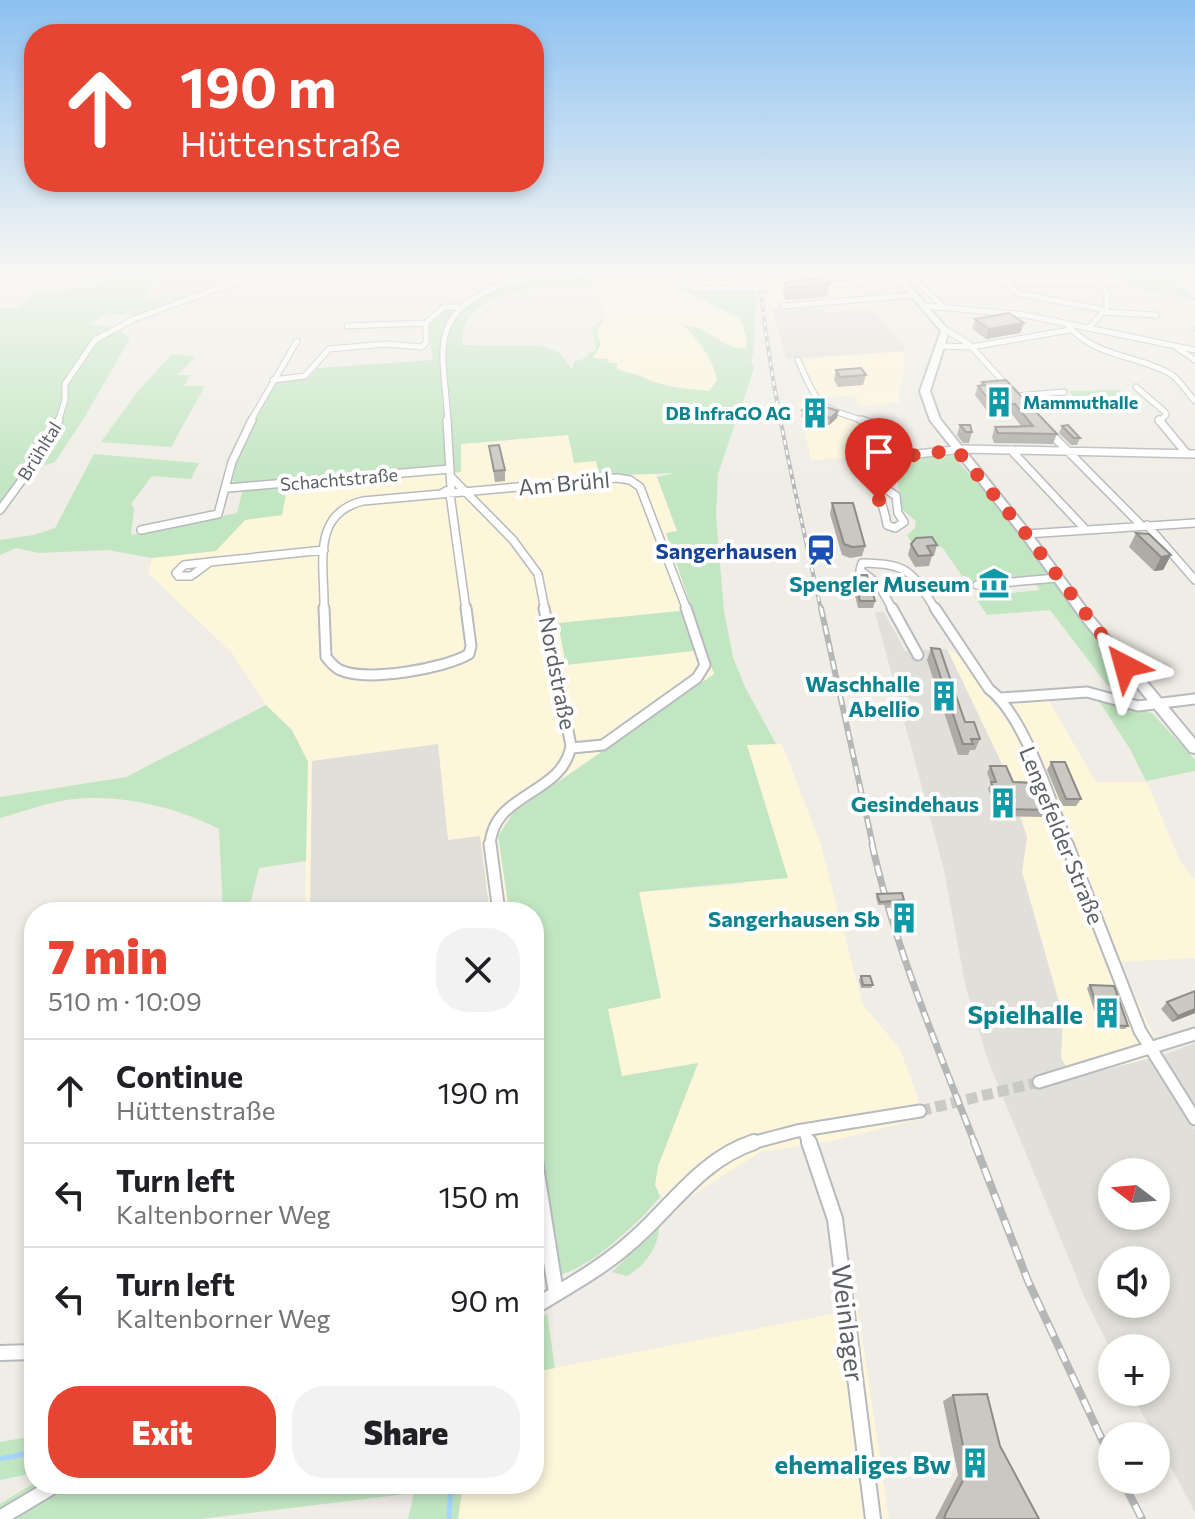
<!DOCTYPE html>
<meta charset="utf-8">
<style>
:root{--surface:#fff;--page:#f2f2f2;--text:#202124;--muted:#757577;--line:#e0e0e0;--accent:#e74533}
body{margin:0;font-family:Commissioner,sans-serif;background:var(--page);color:var(--text);height:100vh;display:flex;flex-direction:column;font-size:30px;white-space:nowrap}
*{box-sizing:border-box;margin:0}
p{font-size:26px;color:var(--muted)}
.icon{flex:none;width:44px;height:44px;fill:none;stroke:currentColor;stroke-width:2;stroke-linecap:round;stroke-linejoin:round}
.map{position:relative;flex:1;overflow:hidden}
.details{position:absolute;left:24px;top:902px;width:520px;height:592px;display:flex;flex-direction:column;background:var(--surface);border-radius:32px;box-shadow:0 4px 12px #0003}
.details>*{flex:none}
.guide{position:absolute;left:24px;top:24px;width:520px;height:168px;border-radius:32px;box-shadow:0 4px 12px #0003;background:#e74533;color:#fff;overflow:hidden}
.needle{width:52px;rotate:286deg}
.controls{position:absolute;left:1098px;top:1158px;display:grid;gap:16px}
.controls a{display:grid;place-items:center;width:72px;height:72px;border-radius:50%;background:var(--surface);box-shadow:0 4px 12px #0003;font-size:40px}
.pin{position:absolute;display:grid;place-items:center;width:68px;height:68px;color:#fff;margin:-82px -34px;border-radius:50% 50% 50% 0;rotate:-45deg;box-shadow:0 0 8px #0007}
.pin .icon{rotate:45deg}
.me{position:absolute;width:88px;margin:-44px;rotate:321deg;stroke-linejoin:round;filter:drop-shadow(0 0 6px #0008)}
.turn{display:flex;align-items:center;gap:28px;height:168px;padding:0 24px;font-size:36px}
.turn .icon{width:104px;height:104px;stroke-width:2.5}
.turn b{display:block;font-size:56px;line-height:68px}
.round{display:grid;place-items:center;flex:none;width:84px;height:84px;border-radius:32px;background:var(--page)}
.head{display:flex;align-items:center;justify-content:space-between;height:136px;padding:0 24px}
h1{font-size:48px;font-weight:800;line-height:60px;color:var(--accent)}
.action{display:flex;gap:16px;margin-top:auto;padding:16px 24px}
.action a{flex:1;height:92px;border-radius:32px;background:var(--accent);color:#fff;font-size:32px;font-weight:800;line-height:92px;text-align:center}
.action a+a{background:var(--page);color:var(--text)}
ul{padding:0;list-style:none}
li{display:flex;align-items:center;gap:24px;height:104px;padding:0 24px;border-top:2px solid var(--line)}
li div{flex:1}
li b{display:block;font-size:30px}
li em{font-style:normal}
.map>svg:first-child{display:block}
.commercial{fill:#fdf6db}
.industrial{fill:#e0dfd9;fill-rule:evenodd}
.education{fill:#dfdcd3}
.green{fill:#c2e6c2}
.lines{fill:none;stroke-linecap:round;stroke-linejoin:round}
.stream-far1{stroke:#a6d5fe;stroke-width:2}
.stream{stroke:#a6d5fe;stroke-width:5}
.street-tunnel{stroke:#cacac5;stroke-width:11;stroke-dasharray:11 5;stroke-linecap:butt}
.street-far4-casing{stroke:#b7babe;stroke-width:7}
.street-far3-casing{stroke:#b7babe;stroke-width:10}
.street-far2-casing{stroke:#b7babe;stroke-width:13}
.street-far1-casing{stroke:#b7babe;stroke-width:15}
.street-casing{stroke:#b7babe;stroke-width:18}
.secondary-casing{stroke:#b8bbc0;stroke-width:4}
.street-far4{stroke:#fff;stroke-width:5}
.street-far3{stroke:#fff;stroke-width:7}
.street-far2{stroke:#fff;stroke-width:9}
.street-far1{stroke:#fff;stroke-width:11}
.street{stroke:#fff;stroke-width:14}
.secondary{fill:#fff;fill-rule:evenodd}
.rail-far3-casing{stroke:#b5b6b6;stroke-width:4}
.rail-far2-casing{stroke:#b5b6b6;stroke-width:6}
.rail-far1-casing{stroke:#b5b6b6;stroke-width:7}
.rail-casing{stroke:#b5b6b6;stroke-width:8}
.rail-far3{stroke:#fff;stroke-width:2;stroke-dasharray:5;stroke-linecap:butt}
.rail-far2{stroke:#fff;stroke-width:3;stroke-dasharray:9;stroke-linecap:butt}
.rail-far1{stroke:#fff;stroke-width:4;stroke-dasharray:11;stroke-linecap:butt}
.rail{stroke:#fff;stroke-width:5;stroke-dasharray:14;stroke-linecap:butt}
.street-bridge-casing{stroke:#b7babe;stroke-width:7;stroke-linecap:butt}
.street-bridge{stroke:#fff;stroke-width:5}
.wall{fill:#aeaca7}
.shaded-wall{fill:#8d8c88}
.building{fill:#cac8c2;stroke:#8d8c88;stroke-width:2}
.route{stroke:#e74533;stroke-width:14;stroke-dasharray:0 25.2}
.labels{text-anchor:middle;dominant-baseline:central;stroke-width:8;stroke-linejoin:round;paint-order:stroke}
.far-culture-label{font-size:18px;font-weight:bold;fill:#0d838f;stroke:#fff;text-anchor:start}
.far-street-label{font-size:18px;fill:#5c6065;stroke:#fff}
.street-label{font-size:22px;fill:#5c6065;stroke:#fff}
.transit-label{font-size:22px;font-weight:bold;fill:#164399;stroke:#fff;text-anchor:end}
.culture-label{font-size:22px;font-weight:bold;fill:#0d838f;stroke:#fff;text-anchor:end}
.near-culture-label{font-size:26px;font-weight:bold;fill:#0d838f;stroke:#fff;text-anchor:end}
.near-street-label{font-size:26px;fill:#5c6065;stroke:#fff}
</style>
<div class="map">
<svg width="1195" height="1519" viewBox="0 0 1195 1519">
<rect width="100%" height="100%" fill="#efede5"/>
<path class="commercial" d="M670,272H745L749,284L756,285V289L707,300L740,319L747,338L746,348L734,349L697,325L685,326L702,343L715,371L717,380L709,391L654,384L636,374H625L616,368L618,365L592,358L601,344L596,332L605,319L603,297L592,287L588,276Z
M766,272H843L861,302L772,307Z
M905,351L903,375L898,392L900,402L862,406L853,396L816,397L800,359Z
M798,402L876,426L856,432L867,457L811,460Z
M568,435L596,461L599,475L655,472L678,532L666,533L715,674L513,813L498,836L509,910L305,912L307,762L292,730L266,705L232,653L148,573L152,558L216,551L245,520L282,515L287,488L460,472V444Z
M947,649L961,657L994,705L1048,699L1096,782H1147L1180,861L1195,880V958L1119,962L1165,1060L1151,1058L1072,1078L1061,1058L1063,1016L1022,872L1027,837L1002,764Z
M747,744H782L820,842L863,1005L900,1049L925,1118L827,1142L760,1152L688,1198L673,1215L655,1185L658,1166L698,1064L622,1077L608,1009L661,997L639,892L744,884Z
M858,1309L889,1519H458L463,1484H534V1372Z"/>
<path class="industrial" d="M819,305L826,313L873,309L904,345L905,351L786,359L772,307Z
M875,612H884L905,651L947,649L1002,764L1027,837L1022,872L1063,1016L1061,1058L1072,1078L1151,1058L1195,1130V1512L1131,1392H1156V1348H1112V1353L1085,1298L987,1058L965,984L944,870ZM1112,1172H1156V1216H1112ZM1112,1260H1156V1304H1112Z
M438,744L448,840L480,836L489,907L456,912H310L312,761Z
M1195,1043V1112L1164,1055Z"/>
<path class="education" d="M167,272H258L173,301L147,298Z"/>
<path class="green" d="M1112,272L1166,275L1168,280L1184,294L1145,286Z
M119,273L158,275L144,299L170,302L139,315H105L89,324L116,329L130,338L86,415L55,462L34,469L0,516V308H19L34,293L96,286Z
M588,276L592,287C555,285 491,285 467,321C463,327 463,337 462,345L541,346L560,353L572,370L575,360L580,361L596,349L592,328L605,319L596,332L601,344L593,358L608,359L607,362L618,364L616,368C624,373 631,372 640,376C663,387 683,389 709,391L717,380C712,357 700,342 684,326C708,325 722,351 746,348L747,338L740,319L678,287L756,289L754,350L751,361L754,369L718,474L716,516L724,611L733,657L745,687L776,744L747,745L788,878L639,892L661,998L608,1009L622,1076L698,1063L658,1166L655,1185L660,1197C638,1223 594,1265 560,1275C552,1278 542,1276 534,1277V912H495L509,910L498,836L513,813L714,674L666,533L677,531L657,477L675,473L599,476L596,461L574,463L568,435L461,444V472L287,488L282,515L245,520L216,551L152,558L108,550L39,553L16,548L0,555V540L34,535L55,528L94,454L199,463L191,479L152,476L131,504L134,508L131,535L237,513L244,485H232L237,456L276,382L311,376L317,368L433,360L428,327L445,309C472,310 477,295 501,287C529,277 559,277 588,276Z
M172,354L195,357L178,375H190L184,386H205L171,447L101,442L138,391Z
M1120,390L1135,406L1082,407L1069,391Z
M954,456L1014,527L1101,644L1097,645L1104,654L1108,653L1125,676L1124,684L1108,686L1050,610L987,615L975,597L1040,590L1033,581L971,589L966,576H962L942,547H914L907,535L915,528L916,521L900,508L896,462L901,459Z
M680,611L694,651L566,665L558,623Z
M1097,698L1152,713L1195,760V771L1146,781L1130,749Z
M266,705L292,730L308,762L306,861L259,868L250,905L251,912H223L219,829C174,806 117,793 67,800C45,803 22,812 0,818V797L126,777Z
M659,1226C659,1247 645,1266 627,1276L612,1272Z
M547,1314L555,1368L534,1372V1322Z
M34,1436V1473L0,1480V1442Z
M34,1483V1484H463L458,1519H408L414,1493L200,1519H0V1504Z"/>
<g class="lines">
<path class="stream-far1" d="M1079,272H1086
M1105,272L1116,274L1140,287L1195,299
M1187,295L1168,278L1188,272
M1195,326V331"/>
<path class="stream" d="M0,1459L34,1452
M449,1519L451,1484"/>
<path class="street-tunnel" d="M920,1111L1039,1082"/>
<g class="street-far4-casing">
<path id="street-far4" d="M358,272L511,282L553,276L635,272
M664,272C684,294 722,288 749,288
M951,272L1004,282L1018,293L1105,310
M909,279L915,280L943,306
M1002,281L1120,283
M817,287L892,278
M783,306L913,295
M926,306L1025,315L1195,350
M1103,312L1156,315
M1066,323C1093,357 1133,354 1169,373C1180,379 1186,392 1195,401
M347,326L426,323
M1090,327L1107,307V293L1098,281
M944,329L969,344L1009,388
M941,346L971,347L1070,330
M1177,348L1195,360
M798,360C820,409 816,405 867,422
M273,380L305,376L329,349L385,344L422,347L426,343V323L444,307H460
M1136,387L1165,412L1166,415L1159,422
M1016,396L1064,392
M58,422L65,400V384L95,340L134,319L264,272
M250,422L297,341
M448,422C444,350 424,315 504,284"/>
</g>
<g class="street-far3-casing">
<path id="street-far3" d="M861,420L882,427L901,455
M1159,420L1187,454
M1049,432L1142,526
M1011,450L1085,529
M452,478L513,540L538,574L545,610
M877,483L896,496L898,513L904,522L895,528L887,525C885,510 879,499 877,483Z
M877,483L876,464L887,457L965,449L1195,454
M228,488L450,469
M441,494L451,488L447,420
M450,494L466,610
M0,510L44,450L59,420
M1147,525L1195,580
M141,530L218,514L232,462L252,420
M1026,534L1195,523
M210,562L191,576H178L176,573L184,565Z
M210,562L324,550
M977,585L1057,578
M324,610C325,566 310,514 363,501L617,478L630,480L640,487L687,610
M893,610L879,585L860,570L862,563C910,564 911,571 936,610"/>
</g>
<g class="street-far2-casing">
<path id="street-far2" d="M324,608L326,657C330,662 334,667 340,670C367,682 444,669 469,654L471,646L466,608
M892,608L918,655
M935,608L989,689C1024,715 1052,804 1068,846
M1001,698L1087,692L1138,706L1195,699
M572,748L603,745L697,678L705,665L686,608
M490,846C492,792 562,796 571,746L544,608"/>
</g>
<g class="street-far1-casing">
<path id="street-far1" d="M490,844L499,912
M1067,844L1140,1031L1195,1119
M1039,1082L1195,1034
M805,1132L809,1144
M748,1144L797,1131L920,1111"/>
</g>
<g class="street-casing">
<path id="street" d="M809,1142L835,1219L873,1519
M534,1154L556,1293
M534,1307C567,1287 602,1268 631,1242C672,1207 700,1160 754,1142
M0,1353L34,1352
M0,1518L57,1484"/>
</g>
<g class="secondary-casing">
<path id="secondary" d="M897,272L910,274L913,279L907,282L949,331L930,391L940,419L1030,532L1092,616L1195,739V753L1190,752L1084,622L1022,536L930,420L920,391L941,331L900,283L887,277Z"/>
</g>
<use href="#street-far4" class="street-far4"/>
<use href="#street-far3" class="street-far3"/>
<use href="#street-far2" class="street-far2"/>
<use href="#street-far1" class="street-far1"/>
<use href="#street" class="street"/>
<use href="#secondary" class="secondary"/>
<g class="rail-far3-casing">
<path id="rail-far3" d="M759,272C769,386 797,498 821,610"/>
</g>
<g class="rail-far2-casing">
<path id="rail-far2" d="M821,608L873,846"/>
</g>
<g class="rail-far1-casing">
<path id="rail-far1" d="M872,844C895,948 937,1046 975,1144"/>
</g>
<g class="rail-casing">
<path id="rail" d="M974,1142L1028,1281L1112,1461
M1122,1480L1142,1519"/>
</g>
<use href="#rail-far3" class="rail-far3"/>
<use href="#rail-far2" class="rail-far2"/>
<use href="#rail-far1" class="rail-far1"/>
<use href="#rail" class="rail"/>
<g class="street-bridge-casing">
<path id="street-bridge" d="M749,288H773"/>
</g>
<use href="#street-bridge" class="street-bridge"/>
</g>
<path class="wall" d="M175,272H197L191,278L177,277Z
M784,282L829,284L827,297L786,300L783,295Z
M975,319L1024,323L1020,333L986,339L972,329Z
M836,370L866,375L863,385L838,387L834,380Z
M1006,380L1057,434L1053,444L994,443L992,437L995,427L1021,426L1011,413L990,415L975,395L978,386L981,385L982,382Z
M802,410L838,411L837,418L829,425L801,417Z
M960,425L972,432L969,443H963L957,435Z
M1062,426L1080,438L1077,445H1071L1059,433Z
M489,446L505,470V481L495,482Z
M832,503L865,546L862,556L850,558L842,555L830,514Z
M1136,533L1171,555L1163,570L1154,571L1129,547Z
M911,544L937,545L934,556H932L929,566L915,567L908,555Z
M853,575L875,601L873,608H858L852,582Z
M931,648L965,722L980,739L975,750H970L968,755H958L927,660Z
M1051,762L1081,799L1076,806H1062L1047,770Z
M990,766L1048,810L1044,817L999,816L988,789L991,783L987,773Z
M877,894L904,900L903,904L878,905L876,897Z
M861,976L873,985L871,988H861L859,980Z
M1090,985L1128,1026L1125,1029L1100,1028L1087,988Z
M1167,1002L1195,1013L1172,1022L1161,1009Z
M953,1395L1000,1446L1040,1519H935L958,1475L943,1401Z"/>
<path class="shaded-wall" d="M189,272H197L191,278Z
M1024,323L1020,333L986,339L989,329Z
M838,411L837,418L829,425L831,418Z
M1171,555L1163,570L1154,571L1161,557Z
M1195,1009V1013L1172,1022L1178,1016Z"/>
<path class="building" d="M825,278L829,284L788,288L784,282Z
M1009,313L1024,323L989,329L975,319Z
M861,368L866,375L840,377L836,370Z
M1006,380L1057,434L998,433L995,427L1033,426L1015,404L993,405L978,386L985,385L982,382Z
M812,402L838,411L831,418L802,410Z
M960,425H970L972,432H966Z
M1068,425L1080,438H1074L1062,426Z
M499,445L505,470L494,471L489,446Z
M832,503H853L865,546L852,547L844,544Z
M1136,533L1149,534L1171,555L1161,557Z
M932,537L937,545L927,546L932,555L918,556L911,544L916,538Z
M853,575H867L875,601H860Z
M931,648L940,649L965,722H974L980,739H971L973,744H963Z
M1051,762H1065L1081,799H1066Z
M990,766H1006L1013,782L1037,783L1048,810L1002,809L991,782H996Z
M902,893L904,900L880,902L877,894Z
M861,976H870L873,985H863Z
M1090,985L1114,986L1128,1026L1103,1025Z
M1195,991V1009L1178,1016L1167,1002Z
M987,1394L1000,1446L1039,1519H944L946,1513L968,1471L953,1395Z"/>
<linearGradient id="sky" x2="0" y2="1"><stop stop-color="#8dc1f1"/><stop offset="0.56" stop-color="#f8f7f3"/><stop offset="1" stop-color="#f8f7f3" stop-opacity="0"/></linearGradient>
<rect width="1195" height="485" fill="url(#sky)"/>
<g class="lines">
<path class="route" d="M879,500L876,466L881,459L957,450L1026,534L1125,666"/>
</g>
<defs>
<g id="building-bare" transform="scale(2.4)"><path d="M-4-6H4V6H1V3H-1V6H-4ZM-2.5-4.3h1.7v1.8h-1.7ZM.8-4.3h1.7v1.8H.8ZM-2.5-1h1.7V.8h-1.7ZM.8-1h1.7V.8H.8Z" fill="#0f9aa8" stroke="#fff" stroke-width="2.5" paint-order="stroke"/></g>
<g id="station-bare" transform="scale(2.4)"><path d="M-3-6H3Q5-6 5-4V2Q5 4 3 4L4.5 6H3L1.5 4h-3L-3 6H-4.5L-3 4Q-5 4-5 2V-4Q-5-6-3-6ZM-3.5-4v3h7v-3ZM-3.5 1v1.5H-2V1ZM2 1v1.5H3.5V1Z" fill="#1a4fb4" stroke="#fff" stroke-width="2.5" paint-order="stroke"/></g>
<g id="museum-bare" transform="scale(2.4)"><path d="M0-6L6-3V-2H-6V-3ZM-5-1h2V3h-2ZM-1-1h2V3h-2ZM3-1h2V3H3ZM-6 4H6V6H-6Z" fill="#0f9aa8" stroke="#fff" stroke-width="2.5" paint-order="stroke"/></g>
</defs>
<g fill-rule="evenodd">
<use href="#building-bare" x="999" y="402"/>
<use href="#building-bare" x="815" y="413"/>
<use href="#station-bare" x="821" y="550"/>
<use href="#museum-bare" x="994" y="583"/>
<use href="#building-bare" x="944" y="696"/>
<use href="#building-bare" x="1003" y="803"/>
<use href="#building-bare" x="904" y="918"/>
<use href="#building-bare" x="1107" y="1013"/>
<use href="#building-bare" x="975" y="1463"/>
</g>
<g class="labels">
<g class="far-culture-label">
<text x="1023" y="402">Mammuthalle</text>
<text x="791" y="413" text-anchor="end">DB InfraGO AG</text>
</g>
<g class="far-street-label">
<text transform="translate(39 451) rotate(-58)">Brühltal</text>
<text transform="translate(339 479) rotate(-5)">Schachtstraße</text>
</g>
<g class="street-label">
<text transform="translate(564 483) rotate(-5)">Am Brühl</text>
<text transform="translate(558 673) rotate(79)">Nordstraße</text>
<text transform="translate(1062 835) rotate(68)">Lengefelder Straße</text>
</g>
<g class="transit-label">
<text x="797" y="550">Sangerhausen</text>
</g>
<g class="culture-label">
<text x="970" y="583">Spengler Museum</text>
<text x="920" y="683">Waschhalle<tspan x="920" dy="25">Abellio</tspan></text>
<text x="979" y="803">Gesindehaus</text>
<text x="880" y="918">Sangerhausen Sb</text>
</g>
<g class="near-culture-label">
<text x="1083" y="1013">Spielhalle</text>
<text x="951" y="1463">ehemaliges Bw</text>
</g>
<g class="near-street-label">
<text transform="translate(849 1323) rotate(83)">Weinlager</text>
</g>
</g>
</svg>
<div class="controls">
<a><svg class="needle" viewBox="-14 -14 28 28"><path d="M0-13l5 13h-10z" fill="#e53935"/><path d="M0 13l5-13h-10z" fill="#757577"/></svg></a>
<a><svg class="icon" aria-label="sound" viewBox="0 0 24 24"><path d="M4 9h4l5-4v14l-5-4H4zM17 9q2 3 0 6"/></svg></a>
<a>+</a>
<a>−</a>
</div>
<div class="pin" style="left:879px;top:500px;background:#d93025"><svg class="icon" aria-label="arrive" viewBox="0 0 24 24"><path d="M6 21V4h12l-3 4 3 4H6"/></svg></div>
<svg class="me" style="left:1125px;top:666px" viewBox="-20 -20 40 40"><path d="M0-17L14 15 0 8-14 15z" fill="#e74533" stroke="#fff" stroke-width="4"/></svg>
<div class="guide">
<div class="turn"><svg class="icon" aria-label="ahead" viewBox="0 0 24 24"><path d="M12 20V5M6 11l6-6 6 6"/></svg><div><b>190 m</b>Hüttenstraße</div></div>
</div>
<section class="details">
<div class="head"><div><h1>7 min</h1><p>510 m · 10:09</p></div><a class="round"><svg class="icon" aria-label="close" viewBox="0 0 24 24"><path d="M6 6l12 12M18 6L6 18"/></svg></a></div>
<ul>
<li><svg class="icon" aria-label="ahead" viewBox="0 0 24 24"><path d="M12 20V5M6 11l6-6 6 6"/></svg><div><b>Continue</b><p>Hüttenstraße</p></div><em>190 m</em></li>
<li><svg class="icon" aria-label="left" viewBox="0 0 24 24"><path d="M17 20v-9H6M10 6l-5 5 5 5"/></svg><div><b>Turn left</b><p>Kaltenborner Weg</p></div><em>150 m</em></li>
<li><svg class="icon" aria-label="left" viewBox="0 0 24 24"><path d="M17 20v-9H6M10 6l-5 5 5 5"/></svg><div><b>Turn left</b><p>Kaltenborner Weg</p></div><em>90 m</em></li>
</ul>
<div class="action"><a>Exit</a><a>Share</a></div>
</section>
</div>
